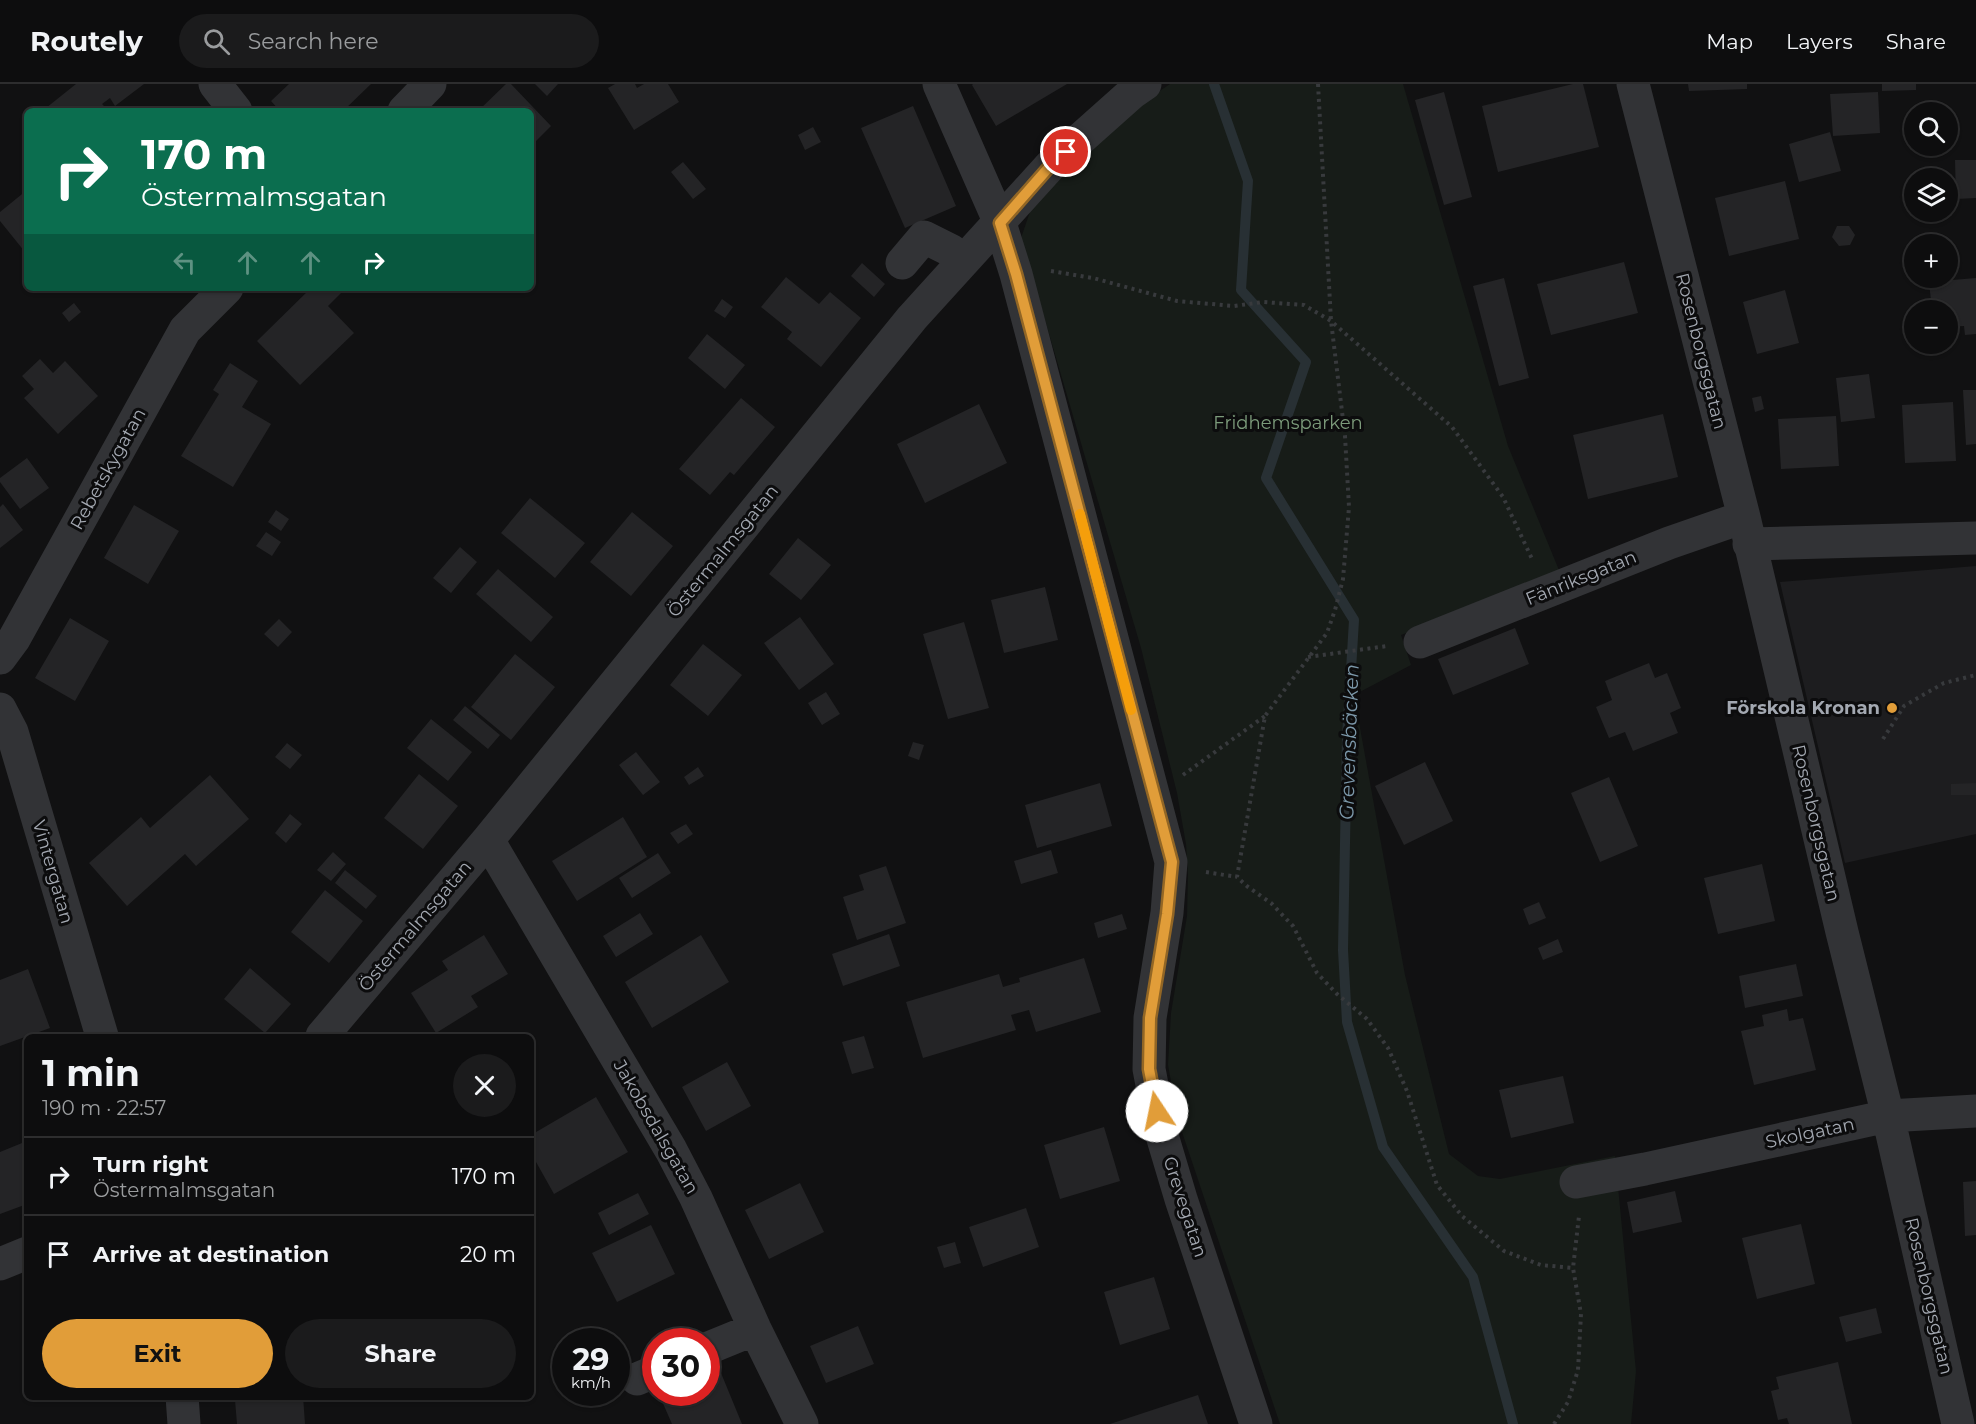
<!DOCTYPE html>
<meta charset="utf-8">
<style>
:root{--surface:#0d0d0e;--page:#1b1b1c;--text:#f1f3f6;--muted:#9a9c9e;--line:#2d2d2e;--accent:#e19d39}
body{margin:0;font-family:Montserrat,sans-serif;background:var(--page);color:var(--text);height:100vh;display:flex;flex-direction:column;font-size:22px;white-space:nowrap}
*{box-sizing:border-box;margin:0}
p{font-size:20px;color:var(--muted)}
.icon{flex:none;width:33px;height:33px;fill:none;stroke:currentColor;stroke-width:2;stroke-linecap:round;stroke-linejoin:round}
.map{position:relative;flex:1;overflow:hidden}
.sheet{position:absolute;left:24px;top:950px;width:510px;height:366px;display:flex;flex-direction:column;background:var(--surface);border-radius:9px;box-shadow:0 2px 4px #0004,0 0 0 2px var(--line)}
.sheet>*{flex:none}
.guide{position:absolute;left:24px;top:24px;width:510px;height:183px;border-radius:9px;box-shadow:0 2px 4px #0004,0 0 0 2px var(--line);background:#0b6e4f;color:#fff;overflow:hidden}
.fabs{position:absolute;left:1904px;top:18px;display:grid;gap:12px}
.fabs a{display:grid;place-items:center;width:54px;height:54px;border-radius:50%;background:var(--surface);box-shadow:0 2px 4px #0004,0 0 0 2px var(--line);font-size:30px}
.speed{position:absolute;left:552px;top:1244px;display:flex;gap:12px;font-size:30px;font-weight:700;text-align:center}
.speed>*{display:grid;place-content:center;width:78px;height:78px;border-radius:50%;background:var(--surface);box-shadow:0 2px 4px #0004,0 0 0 2px var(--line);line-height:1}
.speed small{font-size:15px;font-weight:400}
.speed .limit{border:9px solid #d22;background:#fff;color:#111}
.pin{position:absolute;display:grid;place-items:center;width:51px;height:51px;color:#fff;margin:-26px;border:3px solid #fff;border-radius:50%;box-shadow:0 2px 6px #0007}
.me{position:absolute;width:66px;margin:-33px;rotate:349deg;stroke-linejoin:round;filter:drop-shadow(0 0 4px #0008)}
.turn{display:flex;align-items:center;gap:21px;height:126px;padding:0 18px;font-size:27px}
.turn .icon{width:78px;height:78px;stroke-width:2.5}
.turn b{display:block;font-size:42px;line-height:51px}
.lanes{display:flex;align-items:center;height:57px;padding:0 18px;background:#0003;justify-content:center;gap:30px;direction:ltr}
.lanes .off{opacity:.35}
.round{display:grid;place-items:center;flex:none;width:63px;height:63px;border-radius:32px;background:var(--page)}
.summary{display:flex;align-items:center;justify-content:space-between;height:102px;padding:0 18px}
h1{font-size:36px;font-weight:700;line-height:45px}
.cta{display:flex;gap:12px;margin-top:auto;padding:12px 18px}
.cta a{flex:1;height:69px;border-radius:36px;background:var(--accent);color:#111;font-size:24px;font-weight:700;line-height:69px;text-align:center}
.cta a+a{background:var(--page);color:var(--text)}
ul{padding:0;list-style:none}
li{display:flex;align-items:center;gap:18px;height:78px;padding:0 18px;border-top:2px solid var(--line)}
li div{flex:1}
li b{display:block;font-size:22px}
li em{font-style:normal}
header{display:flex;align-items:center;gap:36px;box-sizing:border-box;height:84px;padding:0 30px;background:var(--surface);border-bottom:2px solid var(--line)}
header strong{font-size:28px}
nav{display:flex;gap:33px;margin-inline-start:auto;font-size:21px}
.search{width:420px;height:54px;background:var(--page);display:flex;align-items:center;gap:15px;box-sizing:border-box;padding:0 21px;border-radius:33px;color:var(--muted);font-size:22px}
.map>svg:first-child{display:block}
.built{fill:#1d1d1f}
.green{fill:#171c18}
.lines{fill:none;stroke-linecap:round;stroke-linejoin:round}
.stream{stroke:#283034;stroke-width:10}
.building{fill:#242426}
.path{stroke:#383a3d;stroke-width:4;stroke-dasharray:3 4.5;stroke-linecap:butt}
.minor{stroke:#323336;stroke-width:33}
.route-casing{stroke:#926625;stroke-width:15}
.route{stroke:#e19d39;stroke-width:10}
.slow{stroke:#f59e0b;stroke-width:10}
.poi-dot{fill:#e19d39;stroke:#0c0c0d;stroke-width:2}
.labels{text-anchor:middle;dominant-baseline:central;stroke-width:6;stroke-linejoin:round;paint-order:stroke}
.street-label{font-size:18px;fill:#a3a8b1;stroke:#0c0c0d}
.park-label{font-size:18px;fill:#7c9b7b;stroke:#0c0c0d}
.poi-label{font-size:18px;font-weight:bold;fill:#a3a8b1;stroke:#0c0c0d;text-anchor:end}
.water-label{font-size:20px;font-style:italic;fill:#7c98aa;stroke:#0c0c0d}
</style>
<header>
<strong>Routely</strong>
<div class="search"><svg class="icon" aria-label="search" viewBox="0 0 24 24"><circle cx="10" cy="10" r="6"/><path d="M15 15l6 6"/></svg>Search here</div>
<nav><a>Map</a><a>Layers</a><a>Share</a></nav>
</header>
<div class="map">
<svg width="1976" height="1340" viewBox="0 0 1976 1340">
<rect width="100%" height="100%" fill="#111112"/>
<path class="built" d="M1976,482V750L1845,779L1780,498Z"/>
<path class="green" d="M1170,0H1403L1508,362L1561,491L1401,551L1411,581L1354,611L1405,891L1449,1070L1478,1092L1500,1095L1615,1072L1636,1287L1631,1340H1280L1178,1036L1168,981L1171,929L1187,832L1188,791L1186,760L1177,709L1141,564L1021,154L1034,116L1145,17Z"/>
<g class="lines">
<path class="stream" d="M1214,0L1248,97L1241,206L1306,278L1266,394L1354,536L1347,653L1343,866L1347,938L1383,1063L1473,1193L1513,1340"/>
</g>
<path class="building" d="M76,0H144L115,22L110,14L102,20L105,23L99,27H48L46,24Z
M289,0H371L343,27H280L271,17Z
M506,0H511L551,42L531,62V27H478Z
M535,0H558L547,12Z
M615,0H635L637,4L644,0H668L679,18L634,46L608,4Z
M973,0H1067L996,42L972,1Z
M1573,0H1583L1599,63L1498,88L1482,22Z
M1688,0H1747V5L1689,7Z
M1882,0H1916V6L1882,7Z
M1444,8L1472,113L1444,121L1415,16Z
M1878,8L1880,49L1833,52L1830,10Z
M913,22L956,122L905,144L861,44Z
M813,43L821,58L805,66L798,51Z
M1830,48L1841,87L1799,98L1789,60Z
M1955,76H1976V114L1956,115Z
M683,78L706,105L693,115L671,88Z
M1785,97L1799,155L1729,172L1715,114Z
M27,106V166L25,168L0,137V128Z
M1837,142H1849L1855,151L1850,161L1839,162L1832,153Z
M1624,178L1638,229L1551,251L1537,200Z
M862,179L885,200L874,213L851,192Z
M786,193L819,220L830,208L861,234L821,283L787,255L792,248L761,223Z
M1504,194L1529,294L1499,302L1473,202Z
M1976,194V250L1965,251L1964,242L1947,243V226H1932L1929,198Z
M311,204H346L328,222L354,249L300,301L257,257Z
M1785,206L1799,259L1757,270L1743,218Z
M722,215L733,223L725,234L714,227Z
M74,219L81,228L69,238L62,229Z
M707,250L745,281L725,305L688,274Z
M40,275L53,289L65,277L98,312L58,350L24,314L34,305L22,292Z
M230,279L258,297L242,323L271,340L233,403L181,372L219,310L213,306Z
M1869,290L1875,334L1841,338L1836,294Z
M1963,306H1976V360L1966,361Z
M1761,312L1764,325L1755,328L1752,314Z
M741,314L775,343L734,391L730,388L710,411L679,385Z
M1953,318L1956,377L1905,379L1902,321Z
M979,320L1007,379L925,419L897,360Z
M1663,330L1678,393L1588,415L1573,351Z
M1836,332L1839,382L1781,385L1778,335Z
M27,374L49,404L20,425L0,398V394Z
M530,414L585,459L555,494L501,449Z
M3,420L23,446L0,464V423Z
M134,421L179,447L148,500L104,474Z
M276,426L289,435L281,447L268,438Z
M632,428L673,462L631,512L590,478Z
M266,448L281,458L272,472L256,462Z
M798,454L831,481L801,516L769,490Z
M460,463L477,478L451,509L433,494Z
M498,485L553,533L531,558L476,510Z
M1045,503L1058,556L1004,569L991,516Z
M800,533L834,580L799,606L764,559Z
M70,534L109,557L75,617L35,594Z
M279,535L292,548L278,563L264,550Z
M964,538L989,624L948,635L923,550Z
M1515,544L1529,580L1453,611L1438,575Z
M703,560L742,591L708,632L670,601Z
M515,570L555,603L511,656L471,623Z
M1649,579L1655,594L1667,589L1681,624L1670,629L1678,649L1633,667L1625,648L1609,654L1596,623L1612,616L1605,597Z
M826,608L840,630L822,641L808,619Z
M465,622L500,651L488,665L453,636Z
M431,635L472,668L448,697L407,664Z
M913,658L924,661L919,676L908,672Z
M287,659L302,671L290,685L275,673Z
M636,668L660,698L643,711L619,681Z
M1425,678L1453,737L1404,761L1375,702Z
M698,683L704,692L689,701L684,693Z
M419,690L458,722L423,765L384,734Z
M210,691L249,735L196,782L185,770L127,822L89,779L141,733L150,744Z
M1609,693L1638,762L1600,778L1571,709Z
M1100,699L1112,742L1037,764L1025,721Z
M1976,699V711H1951V700Z
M290,730L302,740L286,759L275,749Z
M623,733L647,773L577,817L552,777Z
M686,740L693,750L678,760L670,749Z
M1051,766L1058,789L1021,800L1014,777Z
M333,768L346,780L331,797L317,786Z
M658,769L671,789L632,814L619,794Z
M1762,780L1775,837L1718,850L1704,794Z
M886,782L906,839L857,856L843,813L864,806L859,791Z
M345,786L377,812L366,825L335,799Z
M325,806L363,837L329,879L291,848Z
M1539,818L1546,834L1529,841L1523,825Z
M640,829L653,850L616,873L603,852Z
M1122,830L1127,845L1098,854L1094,839Z
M889,850L900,882L843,902L832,870Z
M484,851L508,890L471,912L478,923L436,949L411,909L448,886L442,877Z
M701,851L729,898L652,944L625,898Z
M1558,855L1563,868L1543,876L1538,864Z
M1084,874L1101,928L1036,948L1029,926L1011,931L1016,946L923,974L906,918L999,890L1003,903L1020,898L1019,894Z
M1796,880L1803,912L1745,924L1739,892Z
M250,884L291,920L265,949L224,915Z
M28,885L50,944L0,962V896Z
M1787,925L1789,937L1803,934L1816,986L1754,1001L1741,947L1764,942L1762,931Z
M864,952L874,984L852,990L842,958Z
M727,978L751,1022L706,1047L682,1003Z
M1563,992L1574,1039L1511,1054L1499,1006Z
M596,1013L628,1068L554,1110L531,1069V1051Z
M1104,1043L1120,1097L1060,1115L1044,1061Z
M27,1057V1120L0,1130V1068Z
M1976,1097V1151L1965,1152L1963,1098Z
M800,1099L824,1148L769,1175L745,1126Z
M1675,1107L1682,1138L1633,1149L1627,1118Z
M638,1109L649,1130L609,1151L598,1129Z
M1026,1124L1039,1163L983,1183L969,1143Z
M1801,1140L1815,1200L1757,1215L1742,1154Z
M651,1141L675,1190L617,1218L592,1169Z
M955,1158L961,1179L944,1184L937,1163Z
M1154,1193L1170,1245L1120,1261L1104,1208Z
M1876,1224L1882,1249L1846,1258L1839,1233Z
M858,1242L874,1280L826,1299L810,1262Z
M714,1272L742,1340H672L658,1308H706V1275Z
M1838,1278L1852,1340H1789L1787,1334L1778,1336L1771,1307L1779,1305L1776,1293Z
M1198,1311L1208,1340H1110Z
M276,1312H303L305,1340H237L235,1316Z"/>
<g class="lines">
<path class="path" d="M1318,0L1331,237L1345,352L1349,423L1343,495L1335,526L1327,549L1265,632L1237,793L1248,803L1271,819L1293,842L1317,889L1337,910L1367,935L1388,964L1407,1007L1437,1101L1462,1132L1504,1167L1541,1181L1573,1184
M1051,187L1093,194L1177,217L1234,222L1263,218L1304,221L1331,237L1452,343L1503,413L1533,477
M1308,573L1387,562
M1883,655L1904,622L1944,599L1976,591
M1183,691L1265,632
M1206,788L1237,793
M1554,1340L1568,1318L1578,1286L1581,1230L1573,1184L1579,1132"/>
<path class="minor" d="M215,0L236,27
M939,0L1000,139L1016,190L1171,778L1167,829L1150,934L1149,985L1161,1048L1181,1115L1256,1340
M1633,0L1744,433L1842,848L1888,1032L1958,1340
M404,27L430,0
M902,179L924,153L952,167L960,180
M1749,460L1976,454
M1420,558L1669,459L1744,433
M0,574L14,555L185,246L227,204
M0,625L12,648L102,952
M488,756L671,1066L696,1114L755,1245L802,1340
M322,952L488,756L912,234L1050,82L1132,9L1145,0
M1576,1098L1645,1085L1888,1032L1976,1027
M0,1180L27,1169
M706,1265L755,1245
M637,1295L656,1287
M182,1312L184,1340"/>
</g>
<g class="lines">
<g class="route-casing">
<path id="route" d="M1066,68L1050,82L1000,139L1016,190L1172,778L1167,830L1150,934L1149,985L1157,1027"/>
</g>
<use href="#route" class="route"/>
<path class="slow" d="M1080,430L1131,626"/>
</g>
<circle class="poi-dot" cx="1892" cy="624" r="6"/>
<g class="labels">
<g class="street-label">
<text transform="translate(1701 267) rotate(76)">Rosenborgsgatan</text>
<text transform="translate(108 385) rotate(-61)">Rebetskygatan</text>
<text transform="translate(723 467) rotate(-51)">Östermalmsgatan</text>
<text transform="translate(1581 494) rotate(-22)">Fänriksgatan</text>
<text transform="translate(1816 739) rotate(77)">Rosenborgsgatan</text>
<text transform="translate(53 788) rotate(74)">Vintergatan</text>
<text transform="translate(415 842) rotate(-50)">Östermalmsgatan</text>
<text transform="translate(656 1043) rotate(60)">Jakobsdalsgatan</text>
<text transform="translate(1810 1049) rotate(-12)">Skolgatan</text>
<text transform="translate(1185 1123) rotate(72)">Grevegatan</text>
<text transform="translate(1929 1212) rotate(77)">Rosenborgsgatan</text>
</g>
<g class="park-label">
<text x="1288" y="339">Fridhemsparken</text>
</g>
<g class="poi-label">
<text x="1880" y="624">Förskola Kronan</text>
</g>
<g class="water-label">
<text transform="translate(1349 658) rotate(-88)">Grevensbäcken</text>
</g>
</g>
</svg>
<div class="fabs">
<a><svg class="icon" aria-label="search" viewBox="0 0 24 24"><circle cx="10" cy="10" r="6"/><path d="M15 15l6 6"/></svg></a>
<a><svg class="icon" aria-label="layers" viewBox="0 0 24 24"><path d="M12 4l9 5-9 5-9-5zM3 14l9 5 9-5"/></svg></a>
<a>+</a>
<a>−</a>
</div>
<div class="speed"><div>29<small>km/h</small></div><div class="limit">30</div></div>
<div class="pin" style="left:1066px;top:68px;background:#d93025"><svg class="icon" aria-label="arrive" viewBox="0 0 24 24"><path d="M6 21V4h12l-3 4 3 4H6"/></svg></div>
<svg class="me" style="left:1157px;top:1027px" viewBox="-20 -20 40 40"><circle r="19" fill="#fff"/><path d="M0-13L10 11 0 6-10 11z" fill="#e19d39"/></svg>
<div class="guide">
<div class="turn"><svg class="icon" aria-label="right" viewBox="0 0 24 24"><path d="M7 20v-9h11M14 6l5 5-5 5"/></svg><div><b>170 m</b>Östermalmsgatan</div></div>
<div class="lanes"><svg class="icon off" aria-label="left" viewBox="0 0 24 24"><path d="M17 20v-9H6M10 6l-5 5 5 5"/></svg><svg class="icon off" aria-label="ahead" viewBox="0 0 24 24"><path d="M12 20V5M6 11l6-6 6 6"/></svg><svg class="icon off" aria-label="ahead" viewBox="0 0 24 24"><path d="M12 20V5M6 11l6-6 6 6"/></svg><svg class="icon" aria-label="right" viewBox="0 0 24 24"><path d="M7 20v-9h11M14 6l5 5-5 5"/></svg></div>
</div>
<section class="sheet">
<div class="summary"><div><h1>1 min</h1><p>190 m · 22:57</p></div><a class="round"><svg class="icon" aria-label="close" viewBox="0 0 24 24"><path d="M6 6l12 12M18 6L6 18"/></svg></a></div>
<ul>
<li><svg class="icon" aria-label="right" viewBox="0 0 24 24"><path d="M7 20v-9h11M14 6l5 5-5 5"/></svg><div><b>Turn right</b><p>Östermalmsgatan</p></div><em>170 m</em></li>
<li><svg class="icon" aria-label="arrive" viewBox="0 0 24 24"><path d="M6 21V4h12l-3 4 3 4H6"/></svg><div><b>Arrive at destination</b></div><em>20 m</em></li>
</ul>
<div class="cta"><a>Exit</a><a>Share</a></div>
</section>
</div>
